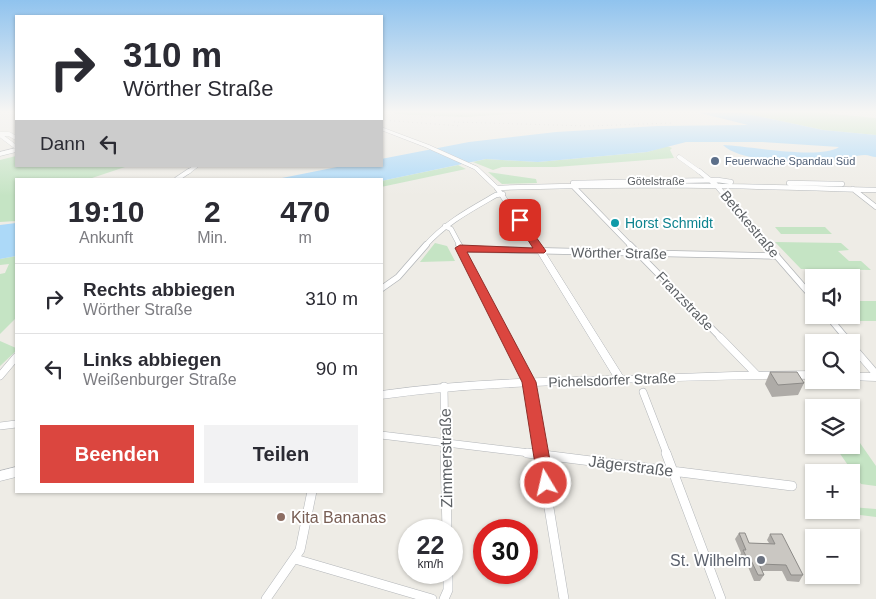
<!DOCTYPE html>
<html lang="de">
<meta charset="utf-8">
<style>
:root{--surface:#fff;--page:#f2f2f3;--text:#2b2b33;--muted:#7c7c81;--line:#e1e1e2;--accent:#db463f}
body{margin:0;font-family:Arial,sans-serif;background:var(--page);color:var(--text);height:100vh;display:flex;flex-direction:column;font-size:19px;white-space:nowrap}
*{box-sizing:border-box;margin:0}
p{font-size:16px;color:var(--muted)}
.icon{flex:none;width:28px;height:28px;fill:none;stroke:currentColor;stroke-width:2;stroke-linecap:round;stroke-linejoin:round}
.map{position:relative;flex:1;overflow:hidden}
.side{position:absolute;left:15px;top:178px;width:368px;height:315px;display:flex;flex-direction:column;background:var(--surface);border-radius:0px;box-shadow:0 1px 4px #0004}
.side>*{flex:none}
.top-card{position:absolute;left:15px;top:15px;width:368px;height:152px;border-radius:0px;box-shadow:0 1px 4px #0004;background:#fff;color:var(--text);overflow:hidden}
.controls{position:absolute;left:805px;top:269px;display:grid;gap:10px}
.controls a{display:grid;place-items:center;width:55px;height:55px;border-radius:0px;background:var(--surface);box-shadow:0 1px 4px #0004;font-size:25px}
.speed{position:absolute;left:398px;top:519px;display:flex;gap:10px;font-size:25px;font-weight:700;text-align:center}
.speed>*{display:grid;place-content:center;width:65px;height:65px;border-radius:50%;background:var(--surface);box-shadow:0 1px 4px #0004;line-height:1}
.speed small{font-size:12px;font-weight:400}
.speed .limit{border:8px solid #d22;background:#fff;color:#111}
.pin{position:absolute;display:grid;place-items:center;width:42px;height:42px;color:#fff;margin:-21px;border-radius:10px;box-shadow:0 2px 8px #0006}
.me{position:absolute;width:55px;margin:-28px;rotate:351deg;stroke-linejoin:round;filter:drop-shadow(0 0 4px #0008)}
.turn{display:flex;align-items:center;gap:18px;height:105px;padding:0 25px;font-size:22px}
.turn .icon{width:65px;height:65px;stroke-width:2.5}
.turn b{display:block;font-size:35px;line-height:42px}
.then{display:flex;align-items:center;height:48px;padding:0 25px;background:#0003;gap:10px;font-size:19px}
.eta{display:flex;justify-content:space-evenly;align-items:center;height:85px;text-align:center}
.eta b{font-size:30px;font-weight:800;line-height:35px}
.action{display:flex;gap:10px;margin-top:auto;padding:10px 25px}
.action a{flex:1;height:58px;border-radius:0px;background:var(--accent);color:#fff;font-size:20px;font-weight:800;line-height:58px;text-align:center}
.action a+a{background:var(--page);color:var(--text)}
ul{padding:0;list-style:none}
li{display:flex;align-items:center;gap:15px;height:70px;padding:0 25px;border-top:1px solid var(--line)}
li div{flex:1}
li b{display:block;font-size:19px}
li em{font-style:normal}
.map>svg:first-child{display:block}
.green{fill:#c5e4c4}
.water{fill:#acd9f8}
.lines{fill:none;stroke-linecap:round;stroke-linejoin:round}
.street-far4-casing{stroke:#b3b6b9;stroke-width:4.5}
.street-far3-casing{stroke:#b3b6b9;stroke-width:5.5}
.street-far2-casing{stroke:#b3b6b9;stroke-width:7}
.street-far1-casing{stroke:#b3b6b9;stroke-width:8}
.street-casing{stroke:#b3b6b9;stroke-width:10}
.secondary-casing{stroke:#b2b5b9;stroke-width:1}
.street-far4{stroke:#fff;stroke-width:4}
.street-far3{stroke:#fff;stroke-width:4.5}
.street-far2{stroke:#fff;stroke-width:5.5}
.street-far1{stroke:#fff;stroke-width:7}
.street{stroke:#fff;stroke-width:9}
.secondary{fill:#fff;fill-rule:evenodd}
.rail{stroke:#b3b4b5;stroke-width:1;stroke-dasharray:0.5 4;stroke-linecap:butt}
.wall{fill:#aeaba7}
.building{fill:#cac7c2;stroke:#8d8b88}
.route{fill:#db463f;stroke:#8e2e29}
.service-dot{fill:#5c6f8a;stroke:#fff;stroke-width:2}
.culture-dot{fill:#0f9aa8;stroke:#fff;stroke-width:2}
.education-dot{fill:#8d6e63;stroke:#fff;stroke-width:2}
.worship-dot{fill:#6b7280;stroke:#fff;stroke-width:2}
.labels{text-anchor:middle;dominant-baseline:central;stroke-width:4;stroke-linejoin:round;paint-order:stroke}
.far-service-label{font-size:11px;fill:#4e5e75;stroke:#fff;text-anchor:start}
.far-street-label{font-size:11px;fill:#5d6165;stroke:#fff}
.culture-label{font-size:14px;fill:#0d838f;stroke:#fff;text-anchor:start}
.street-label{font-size:14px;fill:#5d6165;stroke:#fff}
.near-street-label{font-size:16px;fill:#5d6165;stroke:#fff}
.near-education-label{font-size:16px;fill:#785e54;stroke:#fff;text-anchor:start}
.near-worship-label{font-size:16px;fill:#5b616d;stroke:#fff;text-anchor:end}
</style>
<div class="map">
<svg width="876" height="599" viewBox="0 0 876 599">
<rect width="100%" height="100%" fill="#eeece6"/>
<path class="green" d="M395,112H543L465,117L395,114Z
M738,112H811L876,118V135L823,130Z
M667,146L672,148L670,150L674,158L556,167H502L493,170L473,162L486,159L538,162L647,152Z
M16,156V166H128L89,179H16V221L0,222V160Z
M458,165L466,169L381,187V181Z
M488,172L536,179L537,183L502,184Z
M775,227H825L832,234H781Z
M775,242L841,243L849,250L838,251L849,261H861L871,270L801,269Z
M435,243L447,246L455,261L420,262Z
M16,256V318L0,334V274L5,273L9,264L0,265V259Z
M851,301H876V321H854L856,324H850L842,315H851Z
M0,341L16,348V351L0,366Z
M851,443H860L876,466V486L861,484L834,445H851Z
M851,507L876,509V517L821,510H851Z"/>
<path class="water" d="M696,112H738L823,130L876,135V157C872,157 869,155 865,155C855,155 845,160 835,160C807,162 742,164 723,145C749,146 820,160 839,147L762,142H686L647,152L538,162L486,159L381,181V179H277L342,166H381V159L469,142L556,132L657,126L748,125Z
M16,223V256L0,259V225Z"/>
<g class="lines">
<g class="street-far4-casing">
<path id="street-far4" d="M0,134H9L16,138
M0,135L16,147
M679,157L700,172
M188,172L196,166"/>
</g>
<g class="street-far3-casing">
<path id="street-far3" d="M699,171L716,185L768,246
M177,179L189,171
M573,183L718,180L731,182
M789,183L842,184
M573,186L631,246
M497,188C623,183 750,186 876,190
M853,189L876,207
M445,226L451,229L460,246
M425,246C445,223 470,210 496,195L503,194"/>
</g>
<g class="street-far2-casing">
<path id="street-far2" d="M459,245L507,338
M630,245L721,338
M767,245L814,299
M460,249L777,256
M381,289L398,277L426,245
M827,315L846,338"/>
</g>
<g class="street-far1-casing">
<path id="street-far1" d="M506,337L529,382L541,454
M720,337L756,374
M845,337L849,342
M851,345L876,374
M0,376L16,357
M444,386L445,454
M643,392L667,454
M0,426L16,424
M381,435L538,454"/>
</g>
<g class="street-casing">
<path id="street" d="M445,453L447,530
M527,453L792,486
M540,453L564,599
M666,453L721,599
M295,559L432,599
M266,599L300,550L312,491
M444,599L448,590V572"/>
</g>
<g class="secondary-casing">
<path id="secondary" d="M381,127L429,145L478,167L499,187L547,255L623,376L734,372L814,371V379C745,378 677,381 609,383C532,386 457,388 381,399V391C458,380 535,378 613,376L539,255L495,189L474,169L425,147L381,130Z
M16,148V152L0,156V152Z
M851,373H876V381L849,380H851Z
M16,467V477L0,481V471Z"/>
</g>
<use href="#street-far4" class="street-far4"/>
<use href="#street-far3" class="street-far3"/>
<use href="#street-far2" class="street-far2"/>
<use href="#street-far1" class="street-far1"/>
<use href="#street" class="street"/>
<use href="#secondary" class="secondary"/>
<path class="rail" d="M421,117L547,112
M381,120L461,126
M454,122L589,126L672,123"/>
</g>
<path class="wall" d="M770,372L804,383L798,395L772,397L765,384Z
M739,533L749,543H769L767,540L770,534L803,575L799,582L787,581L782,571H762L764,575L760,581H754L746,562H743L740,556L741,553L735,539Z"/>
<path class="building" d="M770,372H797L804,383L778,385Z
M739,533H745L749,543L775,544L770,534H782L803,575H791L786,565L759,564L764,575H758L749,556H746L743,550H746Z"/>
<linearGradient id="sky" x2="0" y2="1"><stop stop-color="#90c3ee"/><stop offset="0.57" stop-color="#f7f6f4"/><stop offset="1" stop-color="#f7f6f4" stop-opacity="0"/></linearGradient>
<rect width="876" height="196" fill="url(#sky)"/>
<path class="route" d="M520,218L523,219L546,251L544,253L467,252L536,382L554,483L552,488L546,490L540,488L538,483L522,382L455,248L460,245L533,248L515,220Z"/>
<circle class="service-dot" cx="715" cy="161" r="5"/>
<circle class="culture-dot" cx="615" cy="223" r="5"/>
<circle class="education-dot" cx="281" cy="517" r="5"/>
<circle class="worship-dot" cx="761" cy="560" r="5"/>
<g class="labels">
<g class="far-service-label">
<text x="725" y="161">Feuerwache Spandau Süd</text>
</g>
<g class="far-street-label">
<text x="656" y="181">Götelstraße</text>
</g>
<g class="culture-label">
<text x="625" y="223">Horst Schmidt</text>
</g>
<g class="street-label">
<text transform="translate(750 224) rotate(50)">Betckestraße</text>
<text transform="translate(619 253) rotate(1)">Wörther Straße</text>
<text transform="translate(685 301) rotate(46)">Franzstraße</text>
<text transform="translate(612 380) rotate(-2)">Pichelsdorfer Straße</text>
</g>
<g class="near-street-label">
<text transform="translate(446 458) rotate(-91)">Zimmerstraße</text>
<text transform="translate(631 466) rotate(7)">Jägerstraße</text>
</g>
<g class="near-education-label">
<text x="291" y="517">Kita Bananas</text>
</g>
<g class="near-worship-label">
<text x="751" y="560">St. Wilhelm</text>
</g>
</g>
</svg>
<div class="controls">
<a><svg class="icon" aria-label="sound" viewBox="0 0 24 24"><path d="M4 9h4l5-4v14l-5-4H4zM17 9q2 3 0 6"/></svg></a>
<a><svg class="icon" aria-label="search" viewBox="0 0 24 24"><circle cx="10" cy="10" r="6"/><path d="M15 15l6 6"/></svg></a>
<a><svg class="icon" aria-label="layers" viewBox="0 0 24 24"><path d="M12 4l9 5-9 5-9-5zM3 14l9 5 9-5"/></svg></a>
<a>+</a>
<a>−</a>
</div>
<div class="speed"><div>22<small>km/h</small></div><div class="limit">30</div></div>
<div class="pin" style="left:520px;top:220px;background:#d93025"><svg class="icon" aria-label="arrive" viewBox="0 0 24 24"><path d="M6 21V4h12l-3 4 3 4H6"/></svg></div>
<svg class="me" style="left:546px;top:483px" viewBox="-20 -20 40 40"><circle r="17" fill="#db463f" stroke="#fff" stroke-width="3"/><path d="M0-11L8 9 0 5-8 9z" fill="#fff"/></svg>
<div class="top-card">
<div class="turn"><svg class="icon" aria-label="right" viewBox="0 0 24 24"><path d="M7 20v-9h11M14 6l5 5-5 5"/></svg><div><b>310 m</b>Wörther Straße</div></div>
<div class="then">Dann<svg class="icon" aria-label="left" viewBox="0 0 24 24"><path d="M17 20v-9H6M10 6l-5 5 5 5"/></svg></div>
</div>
<section class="side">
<div class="eta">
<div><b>19:10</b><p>Ankunft</p></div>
<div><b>2</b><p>Min.</p></div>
<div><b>470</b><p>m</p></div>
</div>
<ul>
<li><svg class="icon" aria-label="right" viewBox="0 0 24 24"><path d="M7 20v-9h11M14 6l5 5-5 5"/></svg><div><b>Rechts abbiegen</b><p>Wörther Straße</p></div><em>310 m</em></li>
<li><svg class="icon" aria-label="left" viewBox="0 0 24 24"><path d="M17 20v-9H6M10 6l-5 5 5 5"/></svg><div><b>Links abbiegen</b><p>Weißenburger Straße</p></div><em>90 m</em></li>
</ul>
<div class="action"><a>Beenden</a><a>Teilen</a></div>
</section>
</div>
